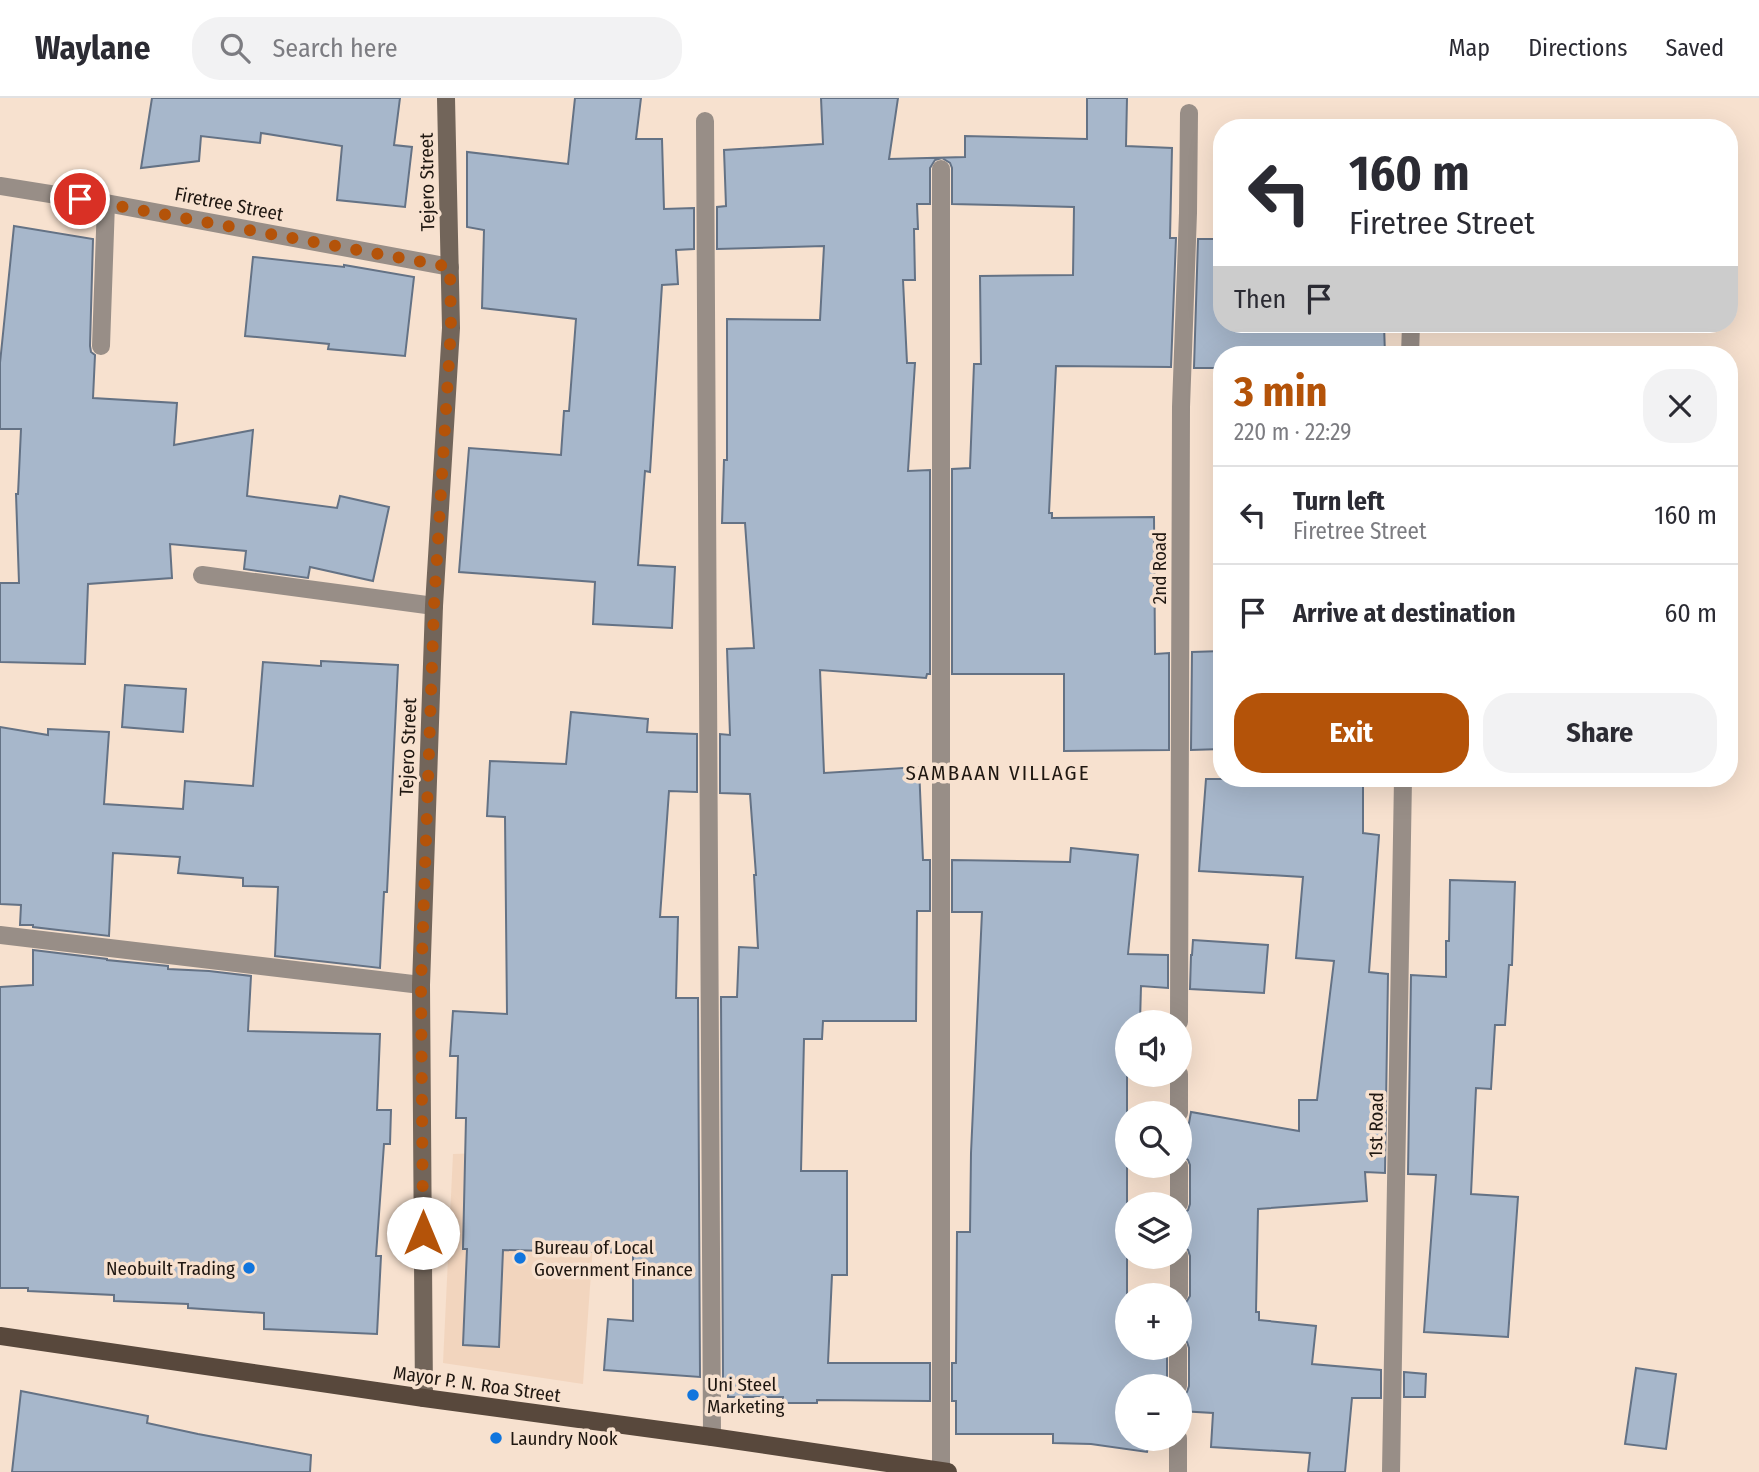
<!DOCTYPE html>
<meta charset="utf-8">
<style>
:root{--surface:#fff;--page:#f2f2f3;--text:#2b2b33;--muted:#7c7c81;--line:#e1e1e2;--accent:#b45309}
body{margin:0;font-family:"Fira Sans Condensed",sans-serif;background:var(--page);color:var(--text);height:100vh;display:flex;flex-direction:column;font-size:26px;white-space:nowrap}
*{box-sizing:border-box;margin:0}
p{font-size:23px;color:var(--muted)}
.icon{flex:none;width:38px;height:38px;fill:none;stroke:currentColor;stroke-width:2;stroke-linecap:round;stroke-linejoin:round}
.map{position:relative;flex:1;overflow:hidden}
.details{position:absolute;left:1213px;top:248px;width:525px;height:441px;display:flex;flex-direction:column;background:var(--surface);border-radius:28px;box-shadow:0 7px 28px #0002}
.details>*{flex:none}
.top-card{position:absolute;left:1213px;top:21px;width:525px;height:214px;border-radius:28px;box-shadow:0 7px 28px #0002;background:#fff;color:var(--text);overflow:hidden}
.buttons{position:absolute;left:1115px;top:912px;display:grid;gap:14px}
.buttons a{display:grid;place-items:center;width:77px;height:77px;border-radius:50%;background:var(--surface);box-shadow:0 7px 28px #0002;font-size:35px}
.pin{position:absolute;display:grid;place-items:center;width:60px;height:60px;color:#fff;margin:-30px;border:4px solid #fff;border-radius:50%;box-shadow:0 2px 7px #0007}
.me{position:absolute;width:77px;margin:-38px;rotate:0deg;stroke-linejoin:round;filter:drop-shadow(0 0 5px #0008)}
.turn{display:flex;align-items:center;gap:24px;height:147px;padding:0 21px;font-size:32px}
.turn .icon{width:91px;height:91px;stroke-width:2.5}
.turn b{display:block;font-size:49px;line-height:60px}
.then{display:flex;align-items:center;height:66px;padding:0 21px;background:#0003;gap:14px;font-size:26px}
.round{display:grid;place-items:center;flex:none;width:74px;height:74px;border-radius:28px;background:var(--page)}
.summary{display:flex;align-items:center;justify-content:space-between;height:119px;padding:0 21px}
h1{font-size:42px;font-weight:700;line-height:52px;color:var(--accent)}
.primary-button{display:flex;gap:14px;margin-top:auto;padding:14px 21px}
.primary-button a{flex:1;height:80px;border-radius:28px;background:var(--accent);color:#fff;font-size:28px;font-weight:700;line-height:80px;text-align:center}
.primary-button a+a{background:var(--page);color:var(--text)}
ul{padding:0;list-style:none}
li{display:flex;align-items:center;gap:21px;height:98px;padding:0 21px;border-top:2px solid var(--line)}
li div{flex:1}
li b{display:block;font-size:26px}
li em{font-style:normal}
header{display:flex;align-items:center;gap:42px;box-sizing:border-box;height:98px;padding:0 35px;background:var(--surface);border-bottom:2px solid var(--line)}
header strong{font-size:33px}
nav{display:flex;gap:38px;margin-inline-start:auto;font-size:24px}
.search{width:490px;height:63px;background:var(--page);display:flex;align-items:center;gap:18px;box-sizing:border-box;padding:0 24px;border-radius:28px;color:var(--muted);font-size:26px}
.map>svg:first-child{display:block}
.built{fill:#f2d5be}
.building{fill:#a7b7cb;stroke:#647285;stroke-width:2}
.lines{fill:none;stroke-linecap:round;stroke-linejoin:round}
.service{stroke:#988e87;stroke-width:18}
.minor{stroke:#988e87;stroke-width:18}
.secondary{stroke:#72655a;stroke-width:18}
.primary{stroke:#58483c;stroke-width:18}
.route{stroke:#b45309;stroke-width:12;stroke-dasharray:0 21.6}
.poi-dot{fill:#1175dd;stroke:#f7e1cf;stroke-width:2.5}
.labels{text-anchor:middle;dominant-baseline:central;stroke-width:7;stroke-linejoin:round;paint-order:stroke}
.street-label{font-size:19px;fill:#1f1711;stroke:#f7e1cf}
.poi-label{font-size:19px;fill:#1f1711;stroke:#f7e1cf;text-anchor:start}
.neighbourhood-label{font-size:21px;letter-spacing:2px;fill:#1f1711;stroke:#f7e1cf}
</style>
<header>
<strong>Waylane</strong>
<div class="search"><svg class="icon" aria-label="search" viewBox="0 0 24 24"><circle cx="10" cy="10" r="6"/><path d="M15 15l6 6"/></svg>Search here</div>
<nav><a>Map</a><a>Directions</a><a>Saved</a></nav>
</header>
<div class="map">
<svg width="1759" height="1374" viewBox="0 0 1759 1374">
<rect width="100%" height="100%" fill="#f7e1cf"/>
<path class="built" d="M600,1051L583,1286L443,1265L453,1056Z"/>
<path class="building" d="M152,0H400L394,47L412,49L405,109L337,102L342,48L261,35L260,45L201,38L199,63L141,70Z
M575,0H641L636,41H662L664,111L694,110V151L676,152L678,186L662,187L650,374L645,373L638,467L675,469L672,530L593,526L595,484L459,474L469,350L561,357L564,313H569L576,221L482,210L484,132L467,129V54L568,66Z
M821,0H898L889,61L965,59V38L1087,41V0H1127L1126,48L1172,50L1170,140H1176L1171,269L1056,268L1049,415H1052V420L1154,419L1155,556L1169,555V652L1064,653V576H952V371L970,370L974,266H981L980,178L1073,177L1074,109L952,106V70L950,65L942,60L935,62L930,70V106H917L918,131H914L915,182H903L907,265H915L908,373L930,372V576H927L926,580L820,572L824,675L919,669L923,762H930V813H917L916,923H823L822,941H804L801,1073H847V1177H832L828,1265H930V1303L817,1302V1305H783V1299H728L729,1282L723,1281L721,899H737L739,849L758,850L754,777H756L750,696L720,695V636L730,637L727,551L754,550L745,425H722L724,362H727V221L820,222L824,148L717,151V109L726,108L724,52L823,46Z
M14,128L93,141L90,248L91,254L95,257L93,300L177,305L174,347L253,332L247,398L337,410L340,398L389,409L373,483L310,469L308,480L244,471L246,453L170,446L172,480L88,486L85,566L0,564V485H19L16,396H18L21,331H0V265Z
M1198,141H1222V226H1384L1385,257H1222V270H1194Z
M253,159L344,169V167L414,179L405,258L328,251L329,246L245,238Z
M1222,553V651L1191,652L1192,554Z
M321,563L398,567L387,794H384L380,870L275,858L278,789L243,788V780L178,775L180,759L113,755L109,838L33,829V827H20L21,807L0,806V629L48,637V631L109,634L104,706L183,711L185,683L253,688L263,564L321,568Z
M125,587L186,591L183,634L122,629Z
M571,614L648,621L647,634L697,636V694L669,693L660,819H678L676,900H698L700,1279L604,1272L608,1221L633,1223V1155L503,1152L499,1249L463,1247L467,1151H463L466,1020H456L458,958H450L453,913L507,916L505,719L487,718L490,663L566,666Z
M1206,681H1363V735L1379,737L1369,874L1388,876L1385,1075L1365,1074L1367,1103L1258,1111L1256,1214H1259V1222L1316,1228L1312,1266L1381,1272V1300H1352L1345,1374H1308L1310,1355L1211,1349L1213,1315L1180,1313V1299L1187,1294L1189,1288V1250L1187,1244L1180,1239V1208L1185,1206L1190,1198V1158L1188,1152L1180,1147V1117L1188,1112L1190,1106V1067L1188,1062L1183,1058L1191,1014L1299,1033V1002H1317L1334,863L1296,860L1303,779L1199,773Z
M1071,750L1138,757L1128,856L1168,857V890L1141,888L1140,924H1127V976H1139L1127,977V1250H1167V1288H1127V1340H1150L1147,1354L1091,1346L1053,1345V1336H956V1303H952V1265H956L957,1134H970L971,1055L982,814H952V762L1070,764Z
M1450,782L1515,784L1512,867H1509L1505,927H1495L1491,991L1476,990L1471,1096L1518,1099L1508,1239L1424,1234L1436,1077L1408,1076L1411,877L1446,879V843H1449Z
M1193,842L1268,847L1264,895L1190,891L1191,857H1192Z
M33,852L107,861V862L168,868V871L209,873L251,878L248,933L380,936L377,1012H391L390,1046H384L376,1158H381L377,1236L264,1231V1215L188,1210V1206L114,1203V1197L28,1193V1190H0V889L33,887Z
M1636,1270L1676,1276L1666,1351L1625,1346Z
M1404,1274L1426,1276L1425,1299H1404Z
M21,1293L148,1318L147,1325L198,1336L311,1357L310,1374H12Z"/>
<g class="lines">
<path class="service" d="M101,248L106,105
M202,477L434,508"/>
<path class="minor" d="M705,23L712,1339
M941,71V1373
M0,88L106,105L450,169
M1410,257L1411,226
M0,837L421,887
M1179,924L1181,309L1188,115L1189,15
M1179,1015V976
M1179,1106V1068
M1179,1197V1158
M1178,1288V1250
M1178,1374V1340
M1391,1374L1403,681"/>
<path class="secondary" d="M424,1300L421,887L434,508L451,230L446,0"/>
<path class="primary" d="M0,1238L424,1300L712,1339L948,1374"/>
</g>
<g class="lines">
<path class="route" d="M80,101L450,169L451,230L434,508L421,887L423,1135"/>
</g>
<g class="poi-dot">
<circle cx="520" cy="1160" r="7"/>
<circle cx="249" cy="1170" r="7"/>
<circle cx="693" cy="1297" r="7"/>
<circle cx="496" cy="1340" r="7"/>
</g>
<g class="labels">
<g class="street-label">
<text transform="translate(427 84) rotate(-91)">Tejero Street</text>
<text transform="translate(229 106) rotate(11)">Firetree Street</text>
<text transform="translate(1159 470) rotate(-90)">2nd Road</text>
<text transform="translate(408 649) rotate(-88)">Tejero Street</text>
<text transform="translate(1376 1027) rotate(-89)">1st Road</text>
<text transform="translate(477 1286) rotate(8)">Mayor P. N. Roa Street</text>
</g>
<g class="poi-label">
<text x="534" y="1149">Bureau of Local<tspan x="534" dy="22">Government Finance</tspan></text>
<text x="235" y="1170" text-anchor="end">Neobuilt Trading</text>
<text x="707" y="1286">Uni Steel<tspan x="707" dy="22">Marketing</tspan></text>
<text x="510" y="1340">Laundry Nook</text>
</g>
<g class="neighbourhood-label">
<text x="998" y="675">SAMBAAN VILLAGE</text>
</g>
</g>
</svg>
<div class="buttons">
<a><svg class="icon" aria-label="sound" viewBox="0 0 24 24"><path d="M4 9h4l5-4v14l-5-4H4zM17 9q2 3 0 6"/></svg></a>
<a><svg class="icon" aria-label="search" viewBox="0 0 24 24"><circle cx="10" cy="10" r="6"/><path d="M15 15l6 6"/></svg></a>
<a><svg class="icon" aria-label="layers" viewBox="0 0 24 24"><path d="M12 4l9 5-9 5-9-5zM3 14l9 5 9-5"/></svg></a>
<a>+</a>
<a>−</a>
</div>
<div class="pin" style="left:80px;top:101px;background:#d93025"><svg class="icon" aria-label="arrive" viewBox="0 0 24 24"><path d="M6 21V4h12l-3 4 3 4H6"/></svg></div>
<svg class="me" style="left:423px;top:1135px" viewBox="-20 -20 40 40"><circle r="19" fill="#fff"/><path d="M0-13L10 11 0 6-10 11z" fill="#b45309"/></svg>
<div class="top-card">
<div class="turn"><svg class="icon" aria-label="left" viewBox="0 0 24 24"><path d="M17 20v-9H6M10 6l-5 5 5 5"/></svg><div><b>160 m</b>Firetree Street</div></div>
<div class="then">Then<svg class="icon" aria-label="arrive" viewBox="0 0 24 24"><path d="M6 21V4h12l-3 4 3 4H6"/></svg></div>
</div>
<section class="details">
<div class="summary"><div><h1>3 min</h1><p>220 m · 22:29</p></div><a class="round"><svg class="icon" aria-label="close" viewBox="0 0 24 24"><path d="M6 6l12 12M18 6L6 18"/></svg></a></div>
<ul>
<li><svg class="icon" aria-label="left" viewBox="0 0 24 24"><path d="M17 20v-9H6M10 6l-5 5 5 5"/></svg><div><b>Turn left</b><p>Firetree Street</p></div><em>160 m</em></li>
<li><svg class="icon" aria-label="arrive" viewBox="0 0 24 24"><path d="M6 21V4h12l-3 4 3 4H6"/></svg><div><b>Arrive at destination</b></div><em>60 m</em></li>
</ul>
<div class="primary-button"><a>Exit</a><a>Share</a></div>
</section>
</div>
